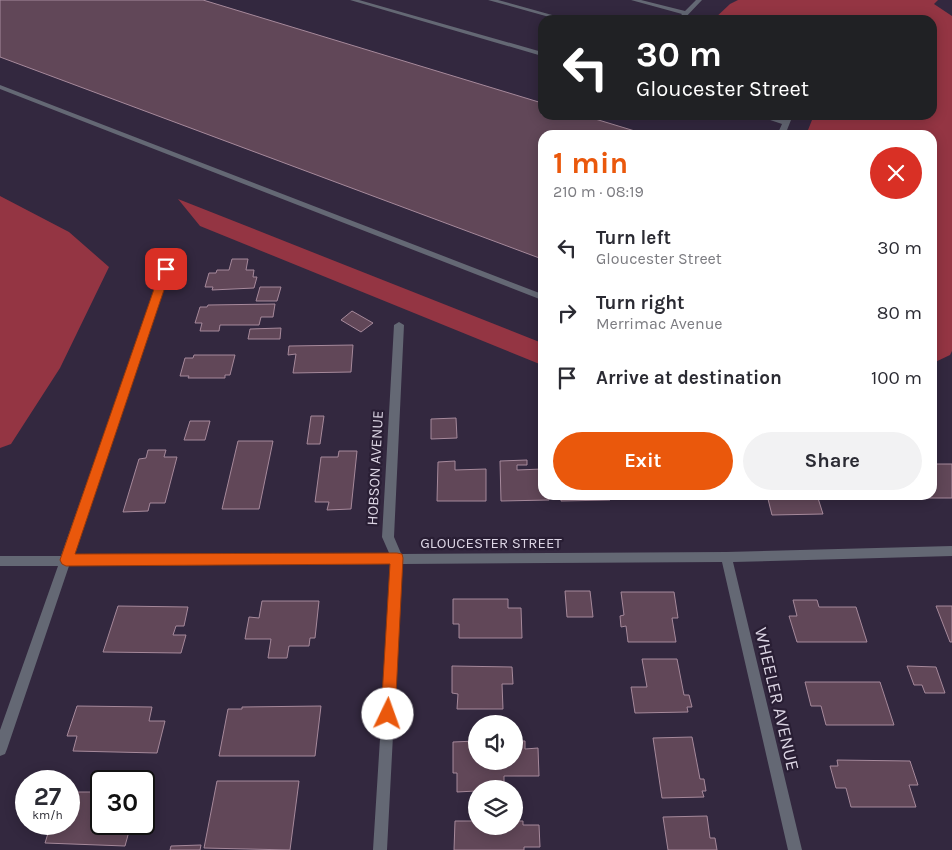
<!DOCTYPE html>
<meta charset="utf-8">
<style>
:root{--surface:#fff;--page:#f2f2f3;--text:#2b2b33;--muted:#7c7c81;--accent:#ea580c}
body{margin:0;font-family:Karla,sans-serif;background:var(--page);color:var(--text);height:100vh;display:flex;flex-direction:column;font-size:19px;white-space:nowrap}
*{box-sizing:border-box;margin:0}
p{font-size:16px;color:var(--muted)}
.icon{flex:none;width:28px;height:28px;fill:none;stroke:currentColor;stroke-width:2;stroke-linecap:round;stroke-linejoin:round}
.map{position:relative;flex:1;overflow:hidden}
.side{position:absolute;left:538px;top:130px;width:399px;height:370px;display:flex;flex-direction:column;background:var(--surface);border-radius:15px;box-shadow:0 2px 12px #0003}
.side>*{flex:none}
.banner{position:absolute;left:538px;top:15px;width:399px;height:105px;border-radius:15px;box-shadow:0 2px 12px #0003;background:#202124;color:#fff;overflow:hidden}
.tools{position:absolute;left:468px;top:715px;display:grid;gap:10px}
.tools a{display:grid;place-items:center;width:55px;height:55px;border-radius:50%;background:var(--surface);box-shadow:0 2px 12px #0003;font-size:25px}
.speed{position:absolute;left:15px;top:770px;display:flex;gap:10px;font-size:25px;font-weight:700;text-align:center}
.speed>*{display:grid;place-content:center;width:65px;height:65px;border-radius:50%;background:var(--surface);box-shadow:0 2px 12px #0003;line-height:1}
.speed small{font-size:12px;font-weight:400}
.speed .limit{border:2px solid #111;border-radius:8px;background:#fff;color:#111}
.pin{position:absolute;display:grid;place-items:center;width:42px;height:42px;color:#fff;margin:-21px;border-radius:10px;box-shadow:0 2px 8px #0006}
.me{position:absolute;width:55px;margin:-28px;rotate:3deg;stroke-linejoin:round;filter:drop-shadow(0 0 4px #0008)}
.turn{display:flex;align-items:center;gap:18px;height:105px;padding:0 15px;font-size:22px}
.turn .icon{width:65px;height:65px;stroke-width:2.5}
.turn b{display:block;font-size:35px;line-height:42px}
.round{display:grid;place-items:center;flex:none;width:52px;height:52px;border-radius:26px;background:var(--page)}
.head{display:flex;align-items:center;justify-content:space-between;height:85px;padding:0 15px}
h1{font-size:30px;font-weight:700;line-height:38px;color:var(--accent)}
.button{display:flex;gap:10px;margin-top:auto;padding:10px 15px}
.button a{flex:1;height:58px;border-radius:30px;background:var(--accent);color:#fff;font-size:20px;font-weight:700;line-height:58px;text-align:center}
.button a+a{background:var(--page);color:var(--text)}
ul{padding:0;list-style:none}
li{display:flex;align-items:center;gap:15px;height:65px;padding:0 15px}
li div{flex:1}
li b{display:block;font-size:19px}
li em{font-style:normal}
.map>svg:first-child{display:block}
.forest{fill:#943543}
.building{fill:#614758;stroke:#a6899b}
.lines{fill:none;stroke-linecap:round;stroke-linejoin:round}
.service{fill:#646874;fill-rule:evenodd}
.minor{fill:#646874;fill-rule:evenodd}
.route{fill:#ea580c;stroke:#983908}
.labels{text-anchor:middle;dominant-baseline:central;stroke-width:4.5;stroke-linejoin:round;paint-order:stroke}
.street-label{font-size:15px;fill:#dcd5e4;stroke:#291e34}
.near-street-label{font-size:18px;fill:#dcd5e4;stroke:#291e34}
</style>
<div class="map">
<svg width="952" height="850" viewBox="0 0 952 850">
<rect width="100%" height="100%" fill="#33283f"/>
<path class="forest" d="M738,0H938L934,4L952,16V351L950,355L931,364V135H806L814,115H931V20H713L730,4Z
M0,196L69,232L109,267L60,368L11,444L0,448Z
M178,199L542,343V365L200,226Z"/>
<path class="building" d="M0,0H203L542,103V115H582L648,135H542V259L0,57Z
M232,259H248L246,270H254L253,277H257L254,288L212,290L213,287H205L209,273H216L217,270H229Z
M260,287H281L277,301H256Z
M275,304L273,317H261L259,325H220L219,331H200L202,323H195L200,307H207L208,305Z
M352,311L373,323L361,332L341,320Z
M281,328L280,339H248L250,329Z
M353,345L351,372L293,373L296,354L288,355L289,346Z
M194,355H235L230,375H225V378H188L189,376H180L185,358H193Z
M311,416H324L320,444H307Z
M456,418L457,438L431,439V419Z
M190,421H210L205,440H184Z
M238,441H273L259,509H222Z
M148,450H166L164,457H177L165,503H150L148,511L123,512L139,459L146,458Z
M339,451H357L351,509L327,510L329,502H315L321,457H338Z
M527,460V465H517V470L542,469V495H549V500L501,501L500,461Z
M455,461V470L486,469V501H437L438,462Z
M931,464H952V498H913L912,495H931Z
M561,495H609L610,500L561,501Z
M624,495H672L673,499H625Z
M767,495H817L823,514L772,515Z
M565,591H590L593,617H567Z
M621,592H674L678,618H672L676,642H628L626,626L621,627L620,616L624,615Z
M453,599H508V608H521L522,638H459V624H453Z
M793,600H817L819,607H856L867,642H797L789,616H797Z
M262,601H319L315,638H310L309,646H289L287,658H268L271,639H245L249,617L259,618Z
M118,606L188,607L184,626H176L173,635H186L181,653L103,652Z
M936,606H952V642H950Z
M642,659H677L684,695H689L692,707H687L688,712L635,713L631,687H647Z
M452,666L512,667L513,684H502L503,709H457L458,694L452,693Z
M907,666L936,667L945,693H925L922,685H914Z
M805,682H880L894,725H826L821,706H811Z
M77,706L152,707L149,721H165L157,753L73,751L77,736H67Z
M321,706L315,756H219L228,709H242V707Z
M692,737L700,779H704L706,791H702L704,797L662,798L653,738Z
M476,741V761H514V741H525V749L538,748L539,776H504V789H476V791L457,792V773H453V742Z
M837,760L910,761L918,785H909L916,807H851L846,788H836L830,766H838Z
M217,781H299L290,850L204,848Z
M69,792H101V824H131L125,846L45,843L50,827L38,826L39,824H69Z
M707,816L710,838H715L717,850H668L663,817Z
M455,821H476V826H514V821H523V825H539L540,847H524V850H454Z
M201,845L200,850H170L171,846Z"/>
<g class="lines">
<path class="service" d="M350,0H359L542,52V56Z
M488,0H498L570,20H560Z
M631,0H641L685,11L696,0H702L683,20H677L682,14Z
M0,85L542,294V300L0,89Z
M755,115H766L784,120L787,115H793L785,135H777L782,124Z
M399,322L404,325L394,537L403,558L401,562L397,563L393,562L382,537L394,325Z"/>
<path class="minor" d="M166,266L170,269L73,556L726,552L952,546V556L733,562L802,850H788L722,562L402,564L387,850H373L391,564L69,566L7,749L5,754L0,756V730L58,566H0V556H61L162,269Z"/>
</g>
<path class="route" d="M166,266L171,269L75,554L397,553L402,554L403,558L395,714L393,719L388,721L383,719L381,714L390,564L66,566L62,564L60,560L161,269Z"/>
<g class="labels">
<g class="street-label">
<text transform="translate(375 468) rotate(-87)">HOBSON AVENUE</text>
<text x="491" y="543">GLOUCESTER STREET</text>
</g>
<g class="near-street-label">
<text transform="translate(777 699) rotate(77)">WHEELER AVENUE</text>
</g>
</g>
</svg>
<div class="tools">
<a><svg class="icon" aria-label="sound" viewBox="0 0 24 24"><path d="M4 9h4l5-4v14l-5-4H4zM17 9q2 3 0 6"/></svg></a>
<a><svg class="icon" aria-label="layers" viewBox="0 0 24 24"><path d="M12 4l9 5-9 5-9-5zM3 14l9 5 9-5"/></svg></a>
</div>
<div class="speed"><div>27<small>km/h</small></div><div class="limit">30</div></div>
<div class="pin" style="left:166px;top:269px;background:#d93025"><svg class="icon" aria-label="arrive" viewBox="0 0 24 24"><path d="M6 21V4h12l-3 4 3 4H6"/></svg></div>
<svg class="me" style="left:388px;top:714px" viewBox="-20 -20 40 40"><circle r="19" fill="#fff"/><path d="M0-13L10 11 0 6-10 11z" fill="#ea580c"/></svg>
<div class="banner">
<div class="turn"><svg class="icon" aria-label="left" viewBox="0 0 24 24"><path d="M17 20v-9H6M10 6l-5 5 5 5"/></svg><div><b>30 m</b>Gloucester Street</div></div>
</div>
<section class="side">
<div class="head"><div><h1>1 min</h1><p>210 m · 08:19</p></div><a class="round" style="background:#d93025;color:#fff"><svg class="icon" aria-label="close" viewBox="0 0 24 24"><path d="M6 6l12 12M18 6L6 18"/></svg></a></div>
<ul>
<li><svg class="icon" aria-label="left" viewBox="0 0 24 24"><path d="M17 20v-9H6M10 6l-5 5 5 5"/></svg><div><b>Turn left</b><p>Gloucester Street</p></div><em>30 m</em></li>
<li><svg class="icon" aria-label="right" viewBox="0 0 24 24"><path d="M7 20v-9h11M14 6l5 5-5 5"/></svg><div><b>Turn right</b><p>Merrimac Avenue</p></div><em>80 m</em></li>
<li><svg class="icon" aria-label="arrive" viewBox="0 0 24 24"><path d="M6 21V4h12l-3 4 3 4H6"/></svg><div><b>Arrive at destination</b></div><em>100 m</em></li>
</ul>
<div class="button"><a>Exit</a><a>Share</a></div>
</section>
</div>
